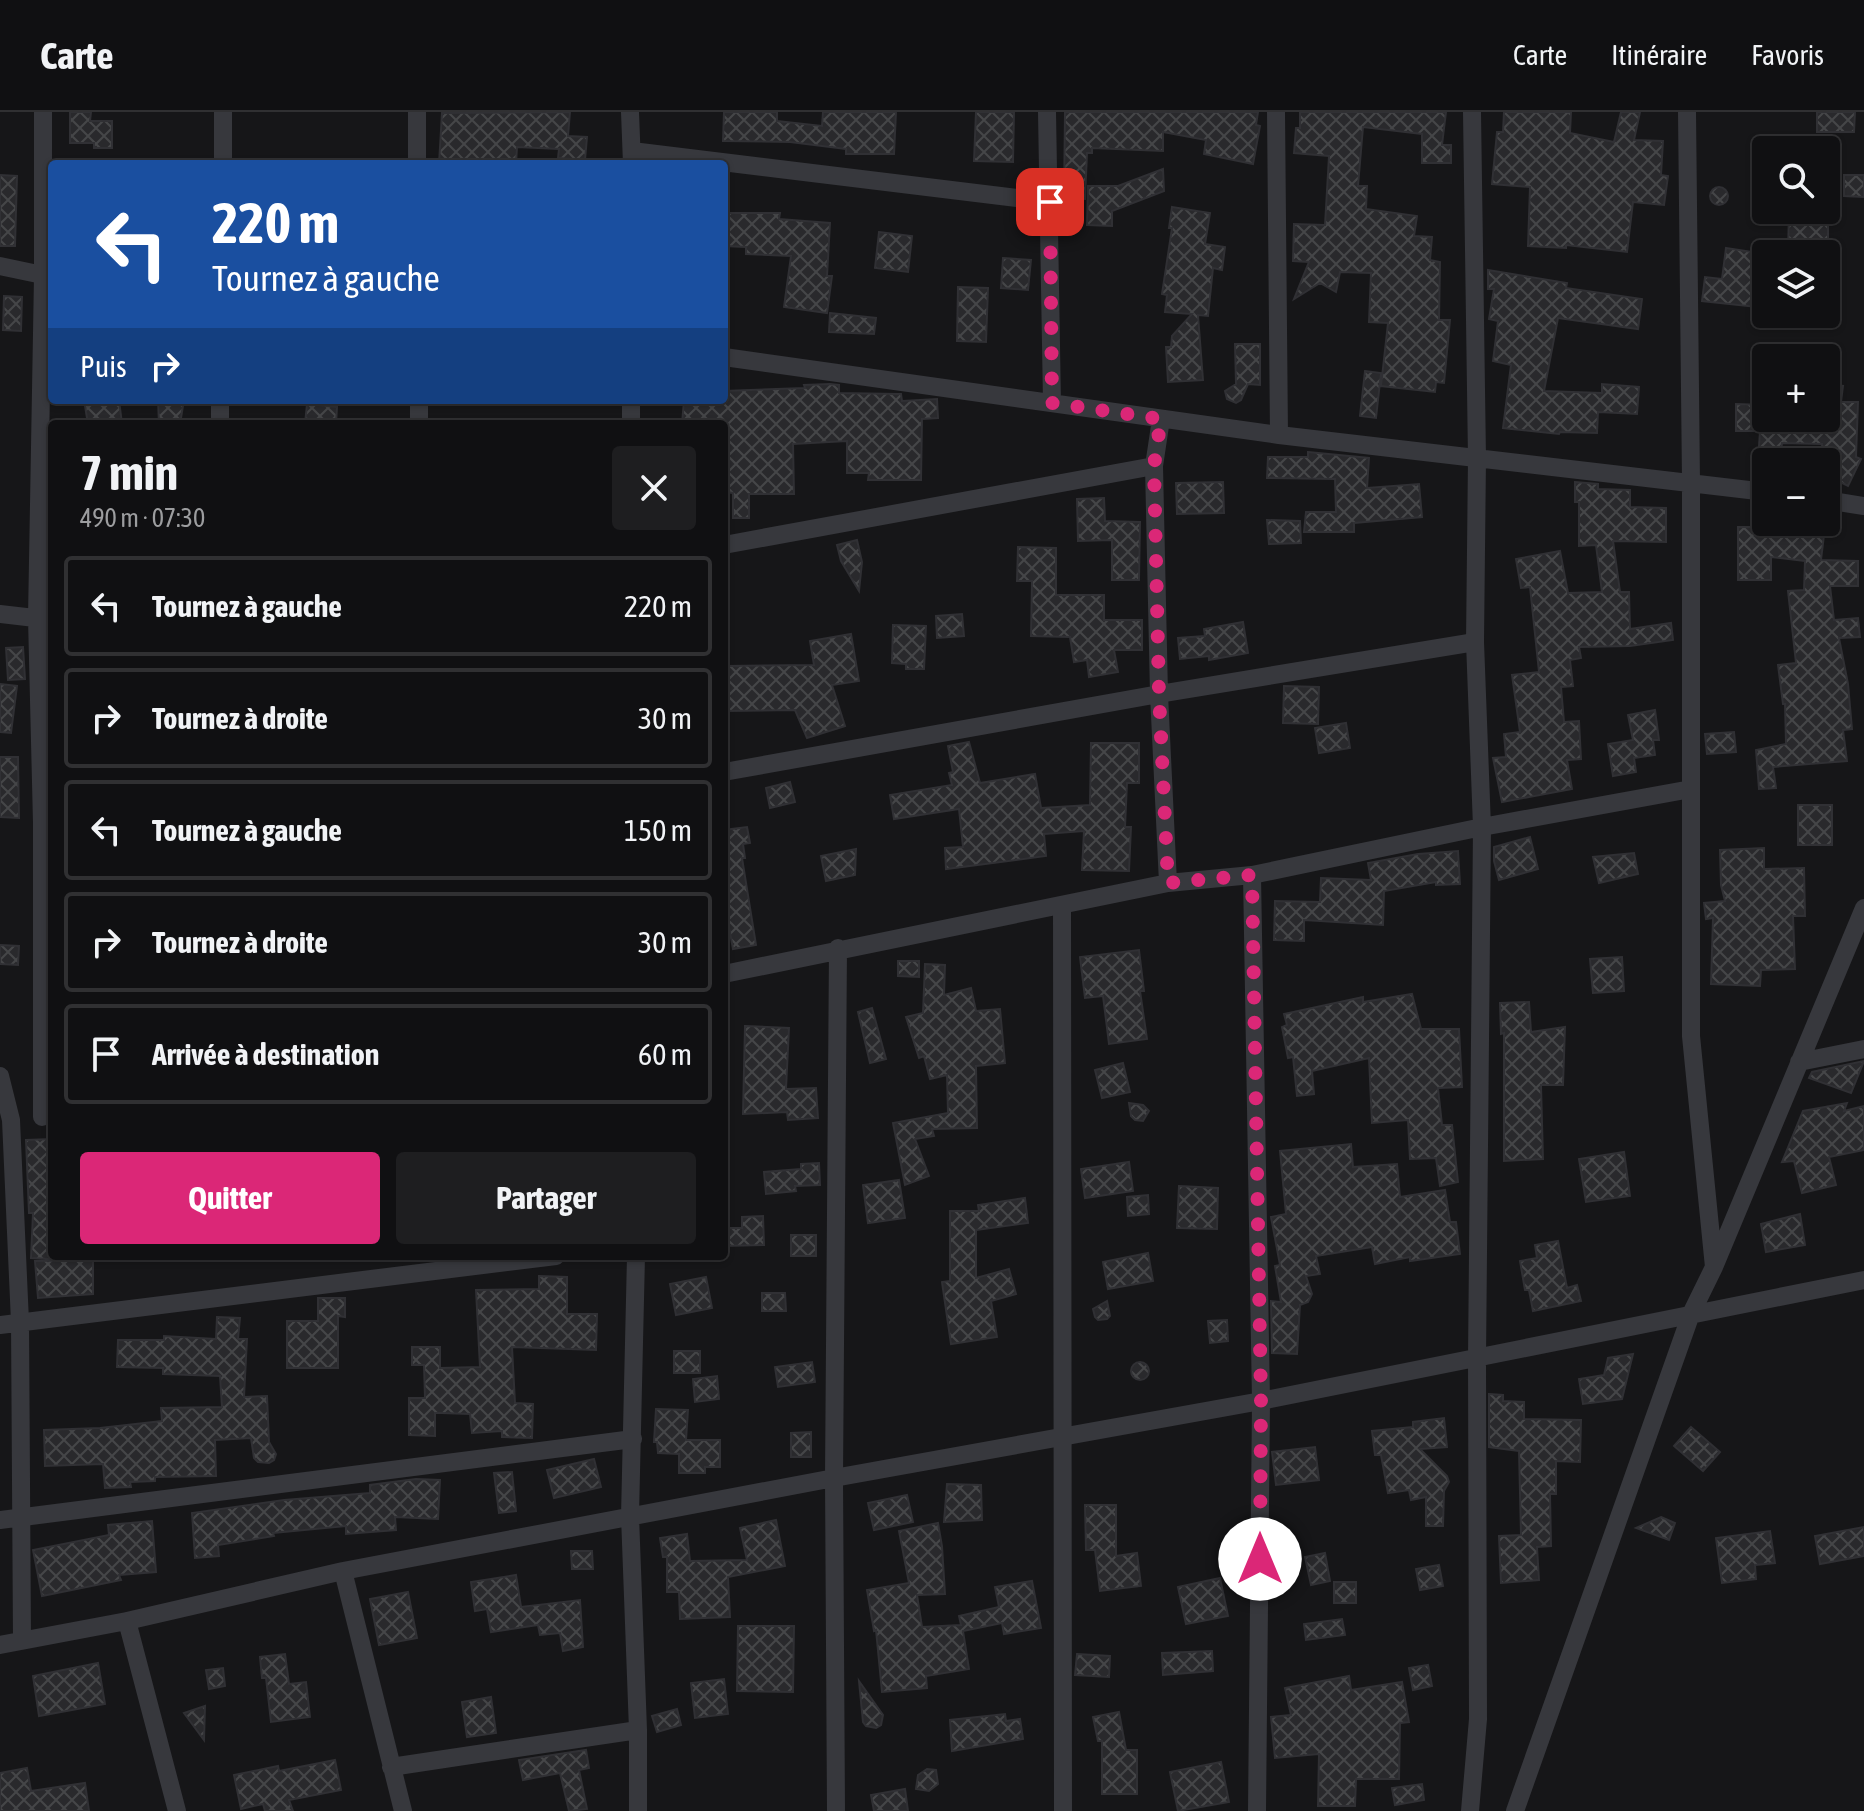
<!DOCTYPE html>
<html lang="fr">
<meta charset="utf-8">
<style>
:root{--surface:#101012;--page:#1e1e20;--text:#f1f3f6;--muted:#9c9d9f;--line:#303032;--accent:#db2777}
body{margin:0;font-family:"Asap Condensed",sans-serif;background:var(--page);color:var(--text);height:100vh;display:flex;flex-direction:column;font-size:30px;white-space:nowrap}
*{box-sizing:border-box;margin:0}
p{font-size:26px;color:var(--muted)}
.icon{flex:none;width:44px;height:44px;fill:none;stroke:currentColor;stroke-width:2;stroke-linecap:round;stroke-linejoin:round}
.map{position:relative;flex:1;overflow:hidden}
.side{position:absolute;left:48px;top:308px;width:680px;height:840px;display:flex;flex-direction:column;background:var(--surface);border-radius:8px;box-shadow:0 2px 6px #0004,0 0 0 2px var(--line)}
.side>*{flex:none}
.banner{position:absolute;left:48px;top:48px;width:680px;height:244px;border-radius:8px;box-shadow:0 2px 6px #0004,0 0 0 2px var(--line);background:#1a4fa0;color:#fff;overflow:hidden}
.buttons{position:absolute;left:1752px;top:24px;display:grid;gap:16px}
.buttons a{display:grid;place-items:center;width:88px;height:88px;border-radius:8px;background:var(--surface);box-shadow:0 2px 6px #0004,0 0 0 2px var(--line);font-size:40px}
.pin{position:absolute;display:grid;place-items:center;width:68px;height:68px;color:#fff;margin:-34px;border-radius:16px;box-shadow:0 4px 12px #0006}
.me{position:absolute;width:88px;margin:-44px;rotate:0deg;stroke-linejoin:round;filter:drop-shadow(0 0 6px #0008)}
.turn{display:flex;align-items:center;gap:28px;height:168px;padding:0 32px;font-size:36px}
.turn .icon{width:104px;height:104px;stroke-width:2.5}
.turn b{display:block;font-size:56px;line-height:68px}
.then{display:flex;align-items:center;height:76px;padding:0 32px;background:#0003;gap:16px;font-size:30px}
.round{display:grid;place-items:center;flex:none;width:84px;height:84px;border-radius:8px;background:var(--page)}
.summary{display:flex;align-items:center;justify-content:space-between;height:136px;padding:0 32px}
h1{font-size:48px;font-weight:700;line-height:60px}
.cta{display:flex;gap:16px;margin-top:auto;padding:16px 32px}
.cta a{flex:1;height:92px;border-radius:8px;background:var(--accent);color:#fff;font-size:32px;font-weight:700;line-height:92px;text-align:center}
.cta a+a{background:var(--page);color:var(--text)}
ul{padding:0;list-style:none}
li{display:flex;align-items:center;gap:24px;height:100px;margin:0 16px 12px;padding:0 16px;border:4px solid var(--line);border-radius:8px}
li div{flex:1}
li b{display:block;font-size:30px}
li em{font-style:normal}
header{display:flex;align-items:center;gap:48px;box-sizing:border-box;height:112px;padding:0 40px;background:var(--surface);border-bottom:2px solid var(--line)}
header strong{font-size:38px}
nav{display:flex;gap:44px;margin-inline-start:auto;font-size:28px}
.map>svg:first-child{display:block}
.building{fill:url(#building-cross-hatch);stroke:#303034;stroke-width:2}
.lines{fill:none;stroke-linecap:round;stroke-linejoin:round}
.minor{stroke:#37383d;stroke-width:18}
.route{stroke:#db2777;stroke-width:14;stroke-dasharray:0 25.2}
</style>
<header>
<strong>Carte</strong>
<nav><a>Carte</a><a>Itinéraire</a><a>Favoris</a></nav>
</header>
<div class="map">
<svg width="1864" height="1699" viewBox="0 0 1864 1699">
<defs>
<pattern id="building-cross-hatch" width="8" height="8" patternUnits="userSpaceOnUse" patternTransform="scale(2)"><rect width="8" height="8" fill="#29292c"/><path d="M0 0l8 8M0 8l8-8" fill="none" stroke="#454648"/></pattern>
</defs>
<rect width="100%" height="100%" fill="#161618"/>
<path class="building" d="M70,0H91L90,9H112V36H94V31H70Z
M570,0L568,24L587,25L585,48L558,46L559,37L517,35L516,52H439L442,1Z
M724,0H777V9L822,14L823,0H896L894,42H846V37L790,30L723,29Z
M976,0H1014L1013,50L974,49Z
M1065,0H1258L1256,13L1260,14L1253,52L1204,42L1206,28L1163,20V39L1092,36V41H1087L1085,87L1064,86Z
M1300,0H1446L1442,33H1451V51H1422V22L1363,15L1358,74H1367L1366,97L1417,104L1414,124L1432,125L1430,148L1440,150L1439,208H1450L1444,271L1436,270L1435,280L1381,274L1388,211L1369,210L1371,161L1340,160L1336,180L1320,171L1294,187L1309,150L1293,149L1294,112L1325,113L1329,44L1294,41L1296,16H1300Z
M1504,0H1571L1570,21L1614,30L1621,0H1640L1634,28L1663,29L1661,63L1668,64L1664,93L1633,90L1627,140L1566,133V136L1528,134L1530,75L1492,72L1497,20H1503Z
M1817,0H1855L1854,20H1817Z
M1163,57L1164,79L1112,99V114L1087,113L1088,74H1118Z
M0,63L17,64L15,134H0Z
M1844,63H1864V85L1844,84Z
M1710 84a9 9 0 1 1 18 0a9 9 0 1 1-18 0Z
M1172,95L1210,101L1205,132L1225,135L1222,158L1213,156L1208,204L1198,203L1203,268L1168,270L1166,235H1171L1172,224L1192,202L1165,200L1167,183L1162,182L1172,116H1169Z
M1789,98H1828V136H1820V142H1788Z
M724,101H780L779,107L830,111L827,164H832L827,201L784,195L791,144L746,142V135L724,134Z
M879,120L912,124L908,160L875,156Z
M1726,136L1766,142V196L1702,189L1705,165L1722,167Z
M1003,146L1031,148L1028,178L1001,176Z
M1488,158L1567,171L1566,176L1642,187L1638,217L1558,206L1544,279L1602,281V272L1639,275L1637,302L1598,300L1597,321L1560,320L1559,322L1503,316L1511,253L1493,249L1498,209L1489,207L1494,177H1488Z
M958,175L988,176L986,230L957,229Z
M4,184L22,185L21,219L3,218Z
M830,201L876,206L874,222L829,220Z
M1235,232H1260V273L1248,272L1241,288L1236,291L1227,287L1225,279L1236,272Z
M1365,259L1381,261L1376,306L1360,304Z
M830,272L839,273V281L899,282H901L902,289L937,287L938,306L922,307L921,368H868L869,361H847V329L793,332L794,382H749V406H733V381L724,380V312H682L684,288H724V279L805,276L804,273Z
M1826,272L1843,274L1841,290H1858L1856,345L1861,347L1848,374L1830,365L1841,342L1821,340L1822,332L1782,331L1780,350H1758L1760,319H1736V292L1766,293V312L1823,313V310H1826Z
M84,288H119L122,312H88Z
M158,288H184L180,312H159Z
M307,292L337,295L336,312H305Z
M1308,340L1369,346L1367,376L1419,372L1422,405L1354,411V420H1304L1306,400H1336L1335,367L1267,366L1268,345H1308Z
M1223,370L1224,401L1177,402L1176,371Z
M1575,370L1598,372V377L1630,378V395L1666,396V430L1613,429L1620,480H1629L1630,517L1671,511L1673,528L1630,534L1579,535L1581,546L1570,548L1573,574L1561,575L1564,610L1579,609L1581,647L1567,648L1572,677L1502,690L1493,646L1506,645L1504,622L1520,620L1512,563L1539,560L1530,475L1521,476L1516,447L1560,439L1568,481L1602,480L1596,433L1579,434V390H1575Z
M1104,386L1105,409L1140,410L1139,468H1112V428L1078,429L1077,387Z
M1267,408L1300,409L1301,431L1269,432Z
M1738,415H1771L1824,423L1821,448L1858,449V474H1830L1834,508L1858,506L1860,525L1839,526L1848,572L1852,617L1843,618L1847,649L1773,655L1776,676L1759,677L1756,638L1786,632L1785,592H1783L1778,553L1796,551L1788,479L1804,478L1805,449L1771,445V468H1738Z
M857,428L862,450L859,479L841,449L837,433Z
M1018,435L1056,436V483H1104V508H1142V538H1114L1118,560L1089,565L1087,548L1074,550L1070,525L1031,524L1032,469H1017Z
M962,502L964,524L937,526L936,504Z
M1243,510L1248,541L1209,548V544L1180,547L1178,526L1205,524L1204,517Z
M893,513L926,514L924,557H906V552L892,551Z
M851,522L859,569L832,573L845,614L807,626L795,598L726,599V554L814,553L810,529Z
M23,535L25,567L8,568L6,536Z
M0,572L17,574L11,621L0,620Z
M1284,574L1319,575L1318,612L1283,611Z
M1655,598L1659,628H1653L1655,643L1634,646L1636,660L1613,664L1608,632L1633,628L1628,603Z
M1346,611L1350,636L1319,641L1315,616Z
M1734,620L1736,640L1707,642L1705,622Z
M969,630L980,671L1035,662L1041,696L1090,693L1091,631H1139V671H1127L1125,715H1131L1129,759L1082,758L1084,719L1044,722L1046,744L946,757L945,736L963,735L959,697L894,707L890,683L952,673L949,661L953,660L948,634Z
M0,645H18L19,706L0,705Z
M790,670L795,690L770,696L766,676Z
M1798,693H1832V733H1798Z
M747,715L750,731L743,732L745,746H742L756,833L733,837L724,788V718Z
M1530,725L1538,757L1499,768L1494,749V735Z
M1764,736V757L1804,756L1805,804H1793L1795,857L1761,858L1760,874L1711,872L1713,806L1706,807L1704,791L1725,789L1721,773L1720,738Z
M856,737L855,763L826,769L821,744Z
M1458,739L1460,772L1436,773V770L1384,779L1383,813L1304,808V829L1274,828L1275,789L1320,790L1321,766L1371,768L1368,751L1418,742Z
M1634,741L1638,762L1599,771L1593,745Z
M0,833L19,834L18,853L0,852Z
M1139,838L1144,879H1140L1147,927L1109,932L1103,884L1085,886L1080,845Z
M1622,845L1624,879L1593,881L1590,847Z
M898,849H919V865L898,864Z
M925,852L945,853L944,883L971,876L976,899L1000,897L1005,951L976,954L977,1016L932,1017L934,1024L915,1027L929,1064L905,1073L893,1011L948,1001L947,963L930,967L924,944L919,946L906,905L923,901Z
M1412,882L1421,917H1459L1462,975L1438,976L1442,1013H1452L1458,1070L1440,1074L1436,1046L1410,1047L1408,1008L1372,1011L1369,946L1312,959L1314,982L1297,984L1293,945L1288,946L1282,915L1287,913L1284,902L1363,885V890Z
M1529,890L1531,920L1565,915L1563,973H1541L1543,1047L1504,1049V921L1501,922L1500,891Z
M872,896L886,947L870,951L858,900Z
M745,914L789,916L786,977L816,976L818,1006L788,1008L787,1000L743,1002Z
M1864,949L1851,981L1809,966L1812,960Z
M1123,951L1130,980L1102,986L1095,958Z
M1129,991L1143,993L1149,999L1143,1009L1135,1008L1131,1004Z
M1847,991L1844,999L1864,994V1038L1829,1045L1836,1073L1802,1081L1794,1049L1782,1050L1803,999Z
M52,1027L49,1147L31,1146L33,1101H29L26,1028Z
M1351,1032L1353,1055L1397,1052L1400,1085L1445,1078L1450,1110H1456L1460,1142L1410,1149V1145L1375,1152L1372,1135L1316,1144L1320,1162L1306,1164L1312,1182L1308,1190L1300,1193L1297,1242L1272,1241L1271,1189L1281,1190L1275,1154L1280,1153L1271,1105L1286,1102L1280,1039Z
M1624,1040L1630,1084L1586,1090L1579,1047Z
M1129,1050L1133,1079L1085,1086L1081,1057Z
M819,1051L820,1073L795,1074L796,1079L766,1082L764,1060L801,1057V1052Z
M899,1068L905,1106L868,1111L863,1073Z
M1179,1074L1218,1076L1217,1117L1177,1116Z
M1148,1083L1149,1102L1128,1104L1127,1085Z
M1025,1086L1028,1111L976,1118V1166L1009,1157L1016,1182L991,1189L997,1225L951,1232L942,1170L950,1169V1099H979L978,1093Z
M1800,1102L1805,1133L1766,1140L1761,1112Z
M763,1104L764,1133L724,1134V1116H742V1105Z
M791,1123H816V1144H791Z
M1558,1129L1567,1176L1577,1173L1581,1189L1533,1199L1529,1178H1525L1520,1149L1537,1146L1535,1133Z
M1148,1141L1153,1169L1108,1177L1103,1150Z
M93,1148V1182L38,1186L35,1149Z
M539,1164L567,1165V1202H597L596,1238L512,1235L515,1291L533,1292L532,1326L502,1325V1319L472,1321L470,1302L441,1301H435V1324L409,1323V1286H425L424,1253H412V1235H440V1256L480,1255L476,1178L539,1177Z
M706,1165L712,1196L676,1203L670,1172Z
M762,1181H785L786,1199H762Z
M318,1186H345V1205L338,1204V1256H287V1209H318Z
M1107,1189L1110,1204L1107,1207L1098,1208L1095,1205L1093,1197Z
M217,1205L240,1206L238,1227H247L244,1285L267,1284L269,1330L276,1342L274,1348L269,1351L258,1350L254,1346L251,1326L215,1328L216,1364L155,1365V1369L130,1370L131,1375L105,1376L103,1352L45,1354L44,1318L100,1316L162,1309L161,1296L222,1295L220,1264L163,1262V1256L117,1255L118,1228H164V1224L216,1227Z
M1227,1208L1228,1229L1210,1231L1208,1209Z
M674,1239H700V1261H674Z
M1633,1242L1622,1287L1583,1292L1579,1267L1604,1263L1608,1246Z
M1131 1259a9 9 0 1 1 18 0a9 9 0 1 1-18 0Z
M812,1250L815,1270L778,1275L775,1255Z
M717,1264L719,1287L695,1290L693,1267Z
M1489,1282L1503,1283V1289L1524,1290V1307L1581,1308L1580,1350L1556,1349V1382H1550L1551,1434L1537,1435L1539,1468L1501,1471L1499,1424L1521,1423L1519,1339L1489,1335Z
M656,1297L688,1298L686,1328H720V1355H705V1361H679V1342L658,1341L657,1330H654Z
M1444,1306L1447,1335L1420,1337L1447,1364L1449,1370L1444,1379L1443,1414H1426V1385L1411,1388L1409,1378L1388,1381L1381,1343H1375L1372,1319L1413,1315V1310Z
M1691,1315L1720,1340L1703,1359L1674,1334Z
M811,1320V1345H791V1321Z
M1315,1335L1319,1368L1276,1373L1272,1340Z
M594,1347L601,1375L554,1386L547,1358Z
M512,1360L516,1399L499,1401L494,1361Z
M416,1367L440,1368L438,1407L395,1405L396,1418L346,1422V1414L273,1421L274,1424L218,1433L219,1444L195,1446L192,1401L284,1388L370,1381V1373Z
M947,1372L981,1373L982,1408L944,1410Z
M907,1383L913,1410L874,1418L868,1391Z
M1085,1393H1116V1444L1137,1441L1141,1474L1100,1479L1095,1438H1086Z
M1661,1405L1675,1411L1669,1428L1636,1416Z
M776,1408L785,1454L728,1465L730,1505L680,1507L679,1480H667V1445H663L660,1426L687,1422L690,1449L747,1448L740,1416Z
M152,1409L156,1460L119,1463L121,1468L42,1484L33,1438L109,1423L108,1413Z
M938,1411L942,1434L945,1482L917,1483L922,1515L961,1513L959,1504L999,1495L995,1475L1032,1469L1041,1516L1004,1522L1002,1511L963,1519L969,1557L926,1564L927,1576L882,1580L876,1518L874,1519L867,1478L909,1471L899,1419Z
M1864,1415V1444L1820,1452L1815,1424Z
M1770,1419L1775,1451L1755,1453L1756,1467L1722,1471L1716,1426Z
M571,1439H592L593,1457H572Z
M1325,1441L1330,1469L1311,1473L1305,1445Z
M1439,1453L1443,1474L1420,1478L1416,1457Z
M516,1463L521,1495L580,1488L583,1535L563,1539L560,1521L540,1523L538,1513L491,1520L487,1497L475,1499L471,1470Z
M1220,1466L1228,1504L1186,1512L1178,1475Z
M1334,1470H1356V1491H1334Z
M408,1480L417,1526L379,1533L370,1487Z
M1342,1507L1345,1523L1306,1528L1304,1512Z
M738,1514H794L793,1580L737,1579Z
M1212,1539L1213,1559L1163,1563L1162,1541Z
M285,1542L289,1572L306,1570L310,1605L271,1610L266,1566H262L260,1545Z
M1077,1542L1110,1544L1109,1565L1075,1563Z
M98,1551L105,1592L39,1604L33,1564Z
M1428,1553L1432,1574L1413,1578L1409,1556Z
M223,1556L225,1574L209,1577L206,1558Z
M1349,1564L1351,1578L1402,1570L1409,1610L1400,1611L1399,1667H1356L1355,1694H1318L1319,1642L1275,1646L1271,1605L1291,1603L1285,1576Z
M724,1567L728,1602L695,1606L691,1571Z
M859,1569L883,1603L881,1613L876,1616L866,1614L863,1610Z
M491,1585L496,1621L467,1625L462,1590Z
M205,1594L204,1628L184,1601Z
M677,1597L681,1613L657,1620L652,1604Z
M1119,1600L1126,1638H1137V1682H1102V1629H1098L1093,1605Z
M1005,1602L1006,1609L1020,1607L1023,1627L952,1639L950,1608Z
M586,1638L589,1656L579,1658L587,1697L569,1699L560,1661L523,1668L519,1648Z
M335,1648L341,1678L289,1688L293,1699H265L263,1692L241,1697L234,1663L278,1654L279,1659Z
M1221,1650L1229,1690L1178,1699L1170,1660Z
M27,1656L31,1679L85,1671L89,1699H0V1661Z
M927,1657L936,1658L938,1672L929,1679L916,1677L918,1663Z
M1422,1672L1424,1688L1395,1693L1392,1676Z
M905,1677L908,1699H874L871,1683Z"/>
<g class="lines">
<path class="minor" d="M417,0V52
M630,0L632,52
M1047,0L1052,291
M1276,0L1279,323
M1687,0L1691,370V924L1714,1155
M632,39L1050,90
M223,52V0
M0,154L52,165
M724,245L1279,323L1766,380
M419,288V312
M631,288V312
M1161,307L1154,354L1159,582L1168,771
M220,312V288
M1826,388L1864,394
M724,433L1154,354
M0,502L52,508
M724,660L1159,582L1475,530
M1252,763L1261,1289L1257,1699
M1062,793L1063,1699
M724,862L1168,771L1252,763L1482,715L1691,677
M1799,950L1864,937
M0,964L11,1008L20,1210L22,1528
M42,1005V711L37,506L43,164V0
M636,1144L630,1404L638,1618V1699
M0,1213L556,1144
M0,1408L633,1327
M343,1459L403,1699
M127,1509L177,1699
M0,1533L127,1509L343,1459L834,1366L1261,1289L1864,1168
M391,1655L638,1618
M836,1699L834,1366L838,836
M1470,1699L1478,1607L1477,1247L1482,715L1475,530L1477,346L1472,0
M1515,1699L1691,1202L1714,1155L1864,796"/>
</g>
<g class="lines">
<path class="route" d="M1050,90L1052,291L1161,307L1154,354L1159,582L1168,771L1252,763L1261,1289L1260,1447"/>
</g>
</svg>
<div class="buttons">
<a><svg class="icon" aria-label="search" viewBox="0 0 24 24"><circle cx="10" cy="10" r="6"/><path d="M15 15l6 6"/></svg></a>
<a><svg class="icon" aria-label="layers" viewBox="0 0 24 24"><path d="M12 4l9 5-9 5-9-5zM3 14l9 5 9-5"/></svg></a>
<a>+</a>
<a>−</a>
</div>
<div class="pin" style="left:1050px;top:90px;background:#d93025"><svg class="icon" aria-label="arrive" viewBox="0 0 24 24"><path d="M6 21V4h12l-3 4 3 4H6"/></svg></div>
<svg class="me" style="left:1260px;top:1447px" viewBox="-20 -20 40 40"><circle r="19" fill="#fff"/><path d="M0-13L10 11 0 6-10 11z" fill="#db2777"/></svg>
<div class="banner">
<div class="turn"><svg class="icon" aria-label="left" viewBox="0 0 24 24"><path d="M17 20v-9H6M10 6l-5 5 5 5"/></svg><div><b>220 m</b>Tournez à gauche</div></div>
<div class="then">Puis<svg class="icon" aria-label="right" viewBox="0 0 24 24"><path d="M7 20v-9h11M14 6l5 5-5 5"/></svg></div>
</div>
<section class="side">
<div class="summary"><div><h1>7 min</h1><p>490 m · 07:30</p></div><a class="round"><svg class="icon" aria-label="close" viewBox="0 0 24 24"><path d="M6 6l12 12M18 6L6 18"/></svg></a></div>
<ul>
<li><svg class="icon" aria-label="left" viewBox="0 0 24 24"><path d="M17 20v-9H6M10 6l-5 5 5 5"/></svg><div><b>Tournez à gauche</b></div><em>220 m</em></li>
<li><svg class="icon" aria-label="right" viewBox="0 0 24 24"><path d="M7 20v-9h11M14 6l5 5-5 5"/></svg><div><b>Tournez à droite</b></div><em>30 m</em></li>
<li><svg class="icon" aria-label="left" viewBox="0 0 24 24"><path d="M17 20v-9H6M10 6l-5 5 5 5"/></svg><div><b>Tournez à gauche</b></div><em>150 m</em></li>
<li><svg class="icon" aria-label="right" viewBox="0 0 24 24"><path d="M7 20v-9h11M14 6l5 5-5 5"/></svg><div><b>Tournez à droite</b></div><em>30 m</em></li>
<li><svg class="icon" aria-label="arrive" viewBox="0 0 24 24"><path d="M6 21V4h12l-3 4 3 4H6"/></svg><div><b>Arrivée à destination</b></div><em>60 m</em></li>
</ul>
<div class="cta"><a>Quitter</a><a>Partager</a></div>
</section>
</div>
